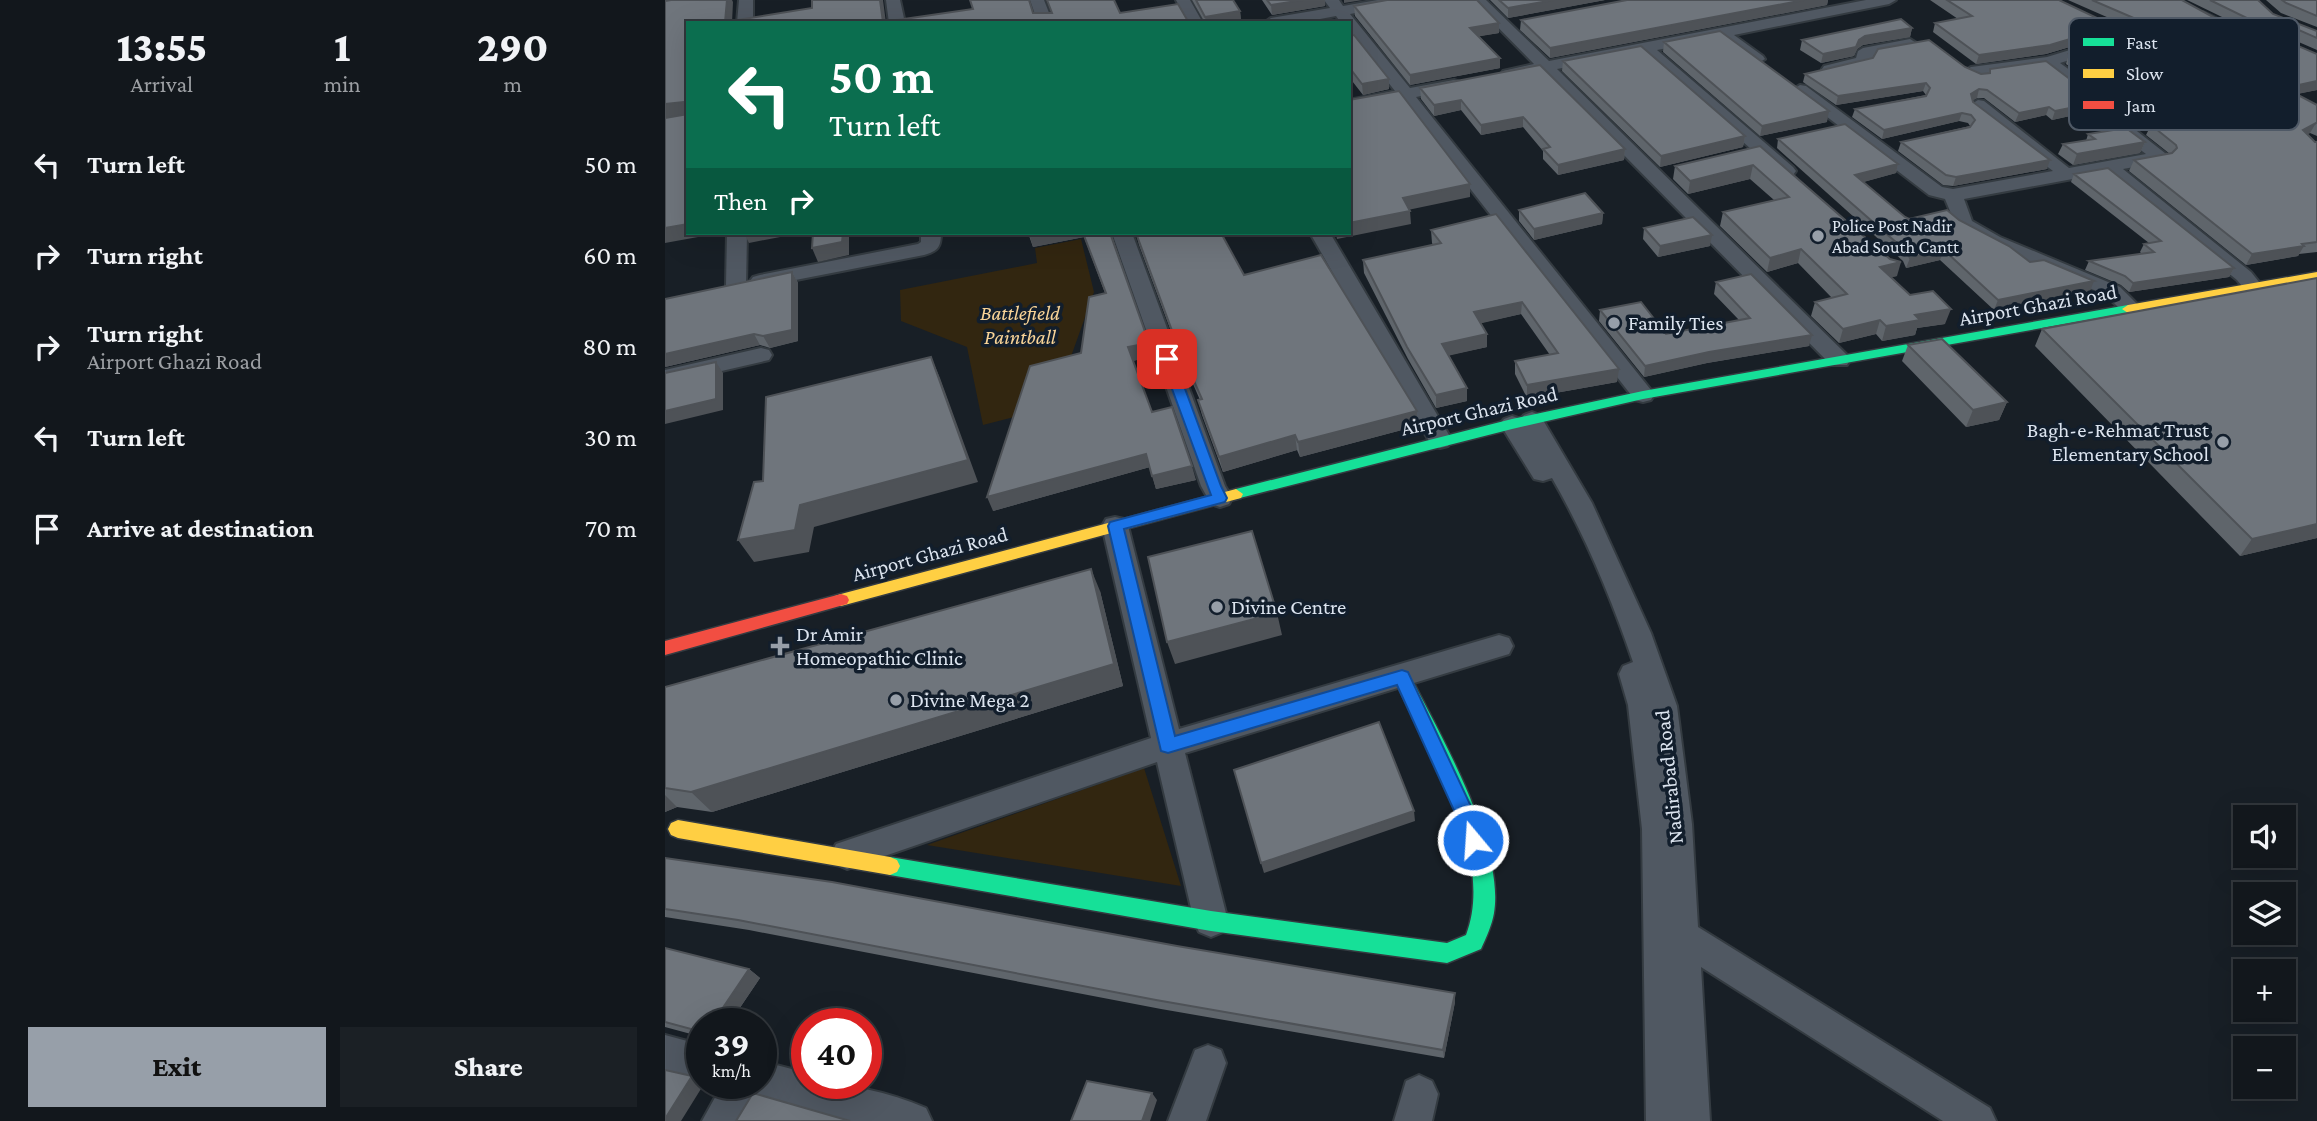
<!DOCTYPE html>
<meta charset="utf-8">
<style>
:root{--surface:#12171c;--page:#1b2025;--text:#f1f3f6;--muted:#9c9fa3;--line:#31363b;--accent:#979fa9}
body{margin:0;font-family:"Crimson Pro",serif;background:var(--page);color:var(--text);height:100vh;display:flex;flex-direction:column;font-size:26px;white-space:nowrap}
*{box-sizing:border-box;margin:0}
p{font-size:23px;color:var(--muted)}
.icon{flex:none;width:38px;height:38px;fill:none;stroke:currentColor;stroke-width:2;stroke-linecap:round;stroke-linejoin:round}
.map{position:relative;flex:1;overflow:hidden}
.drawer{display:flex;flex-direction:column;background:var(--surface);width:665px}
.drawer>*{flex:none}
.hud{position:absolute;left:21px;top:21px;width:665px;height:214px;border-radius:0px;box-shadow:0 7px 28px #0002,0 0 0 2px var(--line);background:#0b6e4f;color:#fff;overflow:hidden}
.controls{position:absolute;left:1568px;top:805px;display:grid;gap:14px}
.controls a{display:grid;place-items:center;width:63px;height:63px;border-radius:0px;background:var(--surface);box-shadow:0 7px 28px #0002,0 0 0 2px var(--line);font-size:35px}
.speed{position:absolute;left:21px;top:1008px;display:flex;gap:14px;font-size:35px;font-weight:700;text-align:center}
.speed>*{display:grid;place-content:center;width:91px;height:91px;border-radius:50%;background:var(--surface);box-shadow:0 7px 28px #0002,0 0 0 2px var(--line);line-height:1}
.speed small{font-size:18px;font-weight:400}
.speed .limit{border:10px solid #d22;background:#fff;color:#111}
.pin{position:absolute;display:grid;place-items:center;width:60px;height:60px;color:#fff;margin:-30px;border-radius:14px;box-shadow:0 4px 10px #0006}
.me{position:absolute;width:77px;margin:-38px;rotate:342deg;stroke-linejoin:round;filter:drop-shadow(0 0 5px #0008)}
.turn{display:flex;align-items:center;gap:24px;height:147px;padding:0 28px;font-size:32px}
.turn .icon{width:91px;height:91px;stroke-width:2.5}
.turn b{display:block;font-size:49px;line-height:60px}
.then{display:flex;align-items:center;height:66px;padding:0 28px;background:#0003;gap:14px;font-size:26px}
.eta{display:flex;justify-content:space-evenly;align-items:center;height:119px;text-align:center}
.eta b{font-size:42px;font-weight:800;line-height:49px}
.button{display:flex;gap:14px;margin-top:auto;padding:14px 28px}
.button a{flex:1;height:80px;border-radius:0px;background:var(--accent);color:#111;font-size:28px;font-weight:800;line-height:80px;text-align:center}
.button a+a{background:var(--page);color:var(--text)}
ul{padding:0;list-style:none}
li{display:flex;align-items:center;gap:21px;height:91px;padding:0 28px}
li div{flex:1}
li b{display:block;font-size:26px}
li em{font-style:normal}
main{display:flex;flex:1;min-height:0}
.map>svg:first-child{display:block}
.green{fill:#322610}
.lines{fill:none;stroke-linecap:round;stroke-linejoin:round}
.street-casing{stroke:#343b41;stroke-width:4}
.fast-casing{stroke:#343b41;stroke-width:3}
.slow-casing{stroke:#343b41;stroke-width:3}
.jam-casing{stroke:#343b41;stroke-width:3}
.street{fill:#505862;fill-rule:evenodd}
.fast{fill:#16e098;fill-rule:evenodd}
.slow{fill:#ffcf43;fill-rule:evenodd}
.jam{fill:#f24e42;fill-rule:evenodd}
.wall{fill:#5f656b}
.shaded-wall{fill:#4e5257}
.building{fill:#6f757c;stroke:#4e5257;stroke-width:2}
.route{fill:#1a73e8;stroke:#114b97;stroke-width:2}
.poi-dot{fill:#979fa9;stroke:#121e2c;stroke-width:2.5}
.labels{text-anchor:middle;dominant-baseline:central;stroke-width:7;stroke-linejoin:round;paint-order:stroke}
.far-poi-label{font-size:18px;fill:#dce4ef;stroke:#121e2c;text-anchor:start}
.street-label{font-size:21px;fill:#dce4ef;stroke:#121e2c}
.park-label{font-size:21px;font-style:italic;fill:#f9d497;stroke:#121e2c}
.poi-label{font-size:21px;fill:#dce4ef;stroke:#121e2c;text-anchor:start}
.key{fill:#121e2c;stroke:#4f5966;stroke-width:2}
.key-label{font-size:19px;fill:#dce4ef}
</style>
<main>
<section class="drawer">
<div class="eta">
<div><b>13:55</b><p>Arrival</p></div>
<div><b>1</b><p>min</p></div>
<div><b>290</b><p>m</p></div>
</div>
<ul>
<li><svg class="icon" aria-label="left" viewBox="0 0 24 24"><path d="M17 20v-9H6M10 6l-5 5 5 5"/></svg><div><b>Turn left</b></div><em>50 m</em></li>
<li><svg class="icon" aria-label="right" viewBox="0 0 24 24"><path d="M7 20v-9h11M14 6l5 5-5 5"/></svg><div><b>Turn right</b></div><em>60 m</em></li>
<li><svg class="icon" aria-label="right" viewBox="0 0 24 24"><path d="M7 20v-9h11M14 6l5 5-5 5"/></svg><div><b>Turn right</b><p>Airport Ghazi Road</p></div><em>80 m</em></li>
<li><svg class="icon" aria-label="left" viewBox="0 0 24 24"><path d="M17 20v-9H6M10 6l-5 5 5 5"/></svg><div><b>Turn left</b></div><em>30 m</em></li>
<li><svg class="icon" aria-label="arrive" viewBox="0 0 24 24"><path d="M6 21V4h12l-3 4 3 4H6"/></svg><div><b>Arrive at destination</b></div><em>70 m</em></li>
</ul>
<div class="button"><a>Exit</a><a>Share</a></div>
</section>
<div class="map">
<svg width="1652" height="1121" viewBox="0 0 1652 1121">
<rect width="100%" height="100%" fill="#181f26"/>
<path class="green" d="M416,239L429,292L388,407L318,425L302,347L236,321L235,290L372,263L370,248Z
M479,768L516,886L262,845Z"/>
<g class="lines">
<g class="street-casing">
<path id="street" d="M74,0H88V23H72Z
M221,0H235L240,23H224Z
M365,0H379L388,23H373Z
M511,0H525L538,23H523Z
M659,0H674L678,6L713,0H746L739,4L685,14L745,88L789,80L795,82L797,85L795,88L751,97L986,390L989,395L986,400L978,402L970,400L736,100L684,110V100L730,91L684,33V23H676L671,16L634,23H599L606,18L665,8Z
M806,0H821L884,61L1201,0H1231L1224,4L1069,35L1098,56L1100,59L1092,64L1054,38L992,50L1128,167L1131,171L1128,175H1116L976,53L892,69L1182,355L1185,360L1182,365H1166L877,72L844,79L838,77L836,74L838,71L869,64Z
M1538,12L1595,39L1598,42L1595,45H1585L1533,19L1531,16L1533,13Z
M1467,31L1472,33L1475,36L1472,39L1395,63L1446,100L1454,117L1505,157L1502,161L1458,169L1586,272L1598,287L1595,291H1581L1572,280L1440,173L1299,199L1307,221L1335,237L1455,287L1479,311L1475,315H1461L1441,295L1321,245L1292,228L1280,199L1264,195L1127,90L1135,85L1141,86L1277,187L1288,189L1388,171L1307,109L1305,105L1313,100L1319,101L1404,168L1481,154L1441,124L1433,107L1379,67L1306,77L1298,72L1306,67L1382,57Z
M1245,39L1253,44L1250,47L1209,55L1205,64L1165,74L1157,69L1159,66L1191,58L1193,51L1198,48Z
M62,233H82L81,286L78,290H64L61,286Z
M256,233H276C276,247 273,251 259,255L95,287L88,285L85,281L88,277L95,275L253,244L256,242Z
M447,233H467L560,486L567,498L564,504L555,507L546,504L536,486Z
M645,233H665L787,440L783,446L775,448L767,446Z
M96,348L104,350L107,355L104,360L0,384V370Z
M867,412L875,415L927,503L986,633L1012,706L1027,824L1033,927L1325,1108L1331,1121H1278L1036,967L1045,1121H981L977,829L963,705L954,674L958,666L968,662C947,600 920,535 887,478L878,481L869,479L835,424L839,419L847,416L856,419L859,415Z
M450,517L459,519L463,526L514,729L834,635L844,638L848,646L844,654L834,657L520,753L563,921L558,932L546,937L534,932L529,921L492,762L182,869L171,864L166,854L171,844L486,738L437,526L441,519Z
M0,1035L37,1045V1081L0,1071Z
M543,1045L556,1050L561,1063L541,1121H503L530,1050Z
M96,1061L142,1073V1083C183,1083 223,1092 261,1108L267,1121H180L93,1096L78,1121H37L58,1083H96Z
M754,1075L767,1081L773,1094L767,1121H729L741,1081Z"/>
</g>
<g class="fast-casing">
<path id="fast" d="M1463,305L1469,309L1467,312L978,399L847,429L571,499L564,494L571,489L847,419L978,391Z
M737,670L743,672C774,732 840,846 829,913C827,925 821,938 816,949L782,963L546,931L225,875L218,872L215,866L218,860L225,857L546,911L782,943L801,935C831,856 763,748 728,677L731,672Z"/>
</g>
<g class="slow-casing">
<path id="slow" d="M1652,272V280L1463,313L1457,309L1463,305Z
M571,489L578,494L576,498L176,606L170,604L168,600L170,596L176,594Z
M13,820L225,857L232,860L235,866L232,872L225,875L13,838L6,835L3,829L6,823Z"/>
</g>
<g class="jam-casing">
<path id="jam" d="M176,594L182,596L184,600L182,604L0,655V641Z"/>
</g>
<use href="#street" class="street"/>
<use href="#fast" class="fast"/>
<use href="#slow" class="slow"/>
<use href="#jam" class="jam"/>
</g>
<path class="wall" d="M527,0H568L575,11L576,21L566,23H540Z
M597,0H660V6L607,15Z
M825,0H940L843,18Z
M962,0H1163L1162,5L885,58L855,30L856,20Z
M1265,0H1394L1445,35L1381,54L1311,64L1268,32L1270,23L1293,19Z
M1403,0H1517L1567,39L1517,50Z
M1522,0H1593L1608,14L1652,31V50L1613,33L1592,34Z
M1601,0H1652V27L1616,13Z
M689,6L834,33L814,36L835,58V68L745,85L690,16Z
M1247,28L1245,37L1198,45L1192,49L1189,56L1156,63L1135,50L1137,40Z
M684,36L724,89L698,95L684,77Z
M999,42L1162,122L1095,136L998,52Z
M1404,54L1520,56L1652,54V90L1631,94L1652,105V136L1645,133L1642,134L1650,142H1652V252L1634,254L1633,256L1581,265L1464,171L1469,160L1505,154L1481,135L1486,125L1539,117L1506,95L1452,106L1448,98L1401,64Z
M1208,58L1300,67L1316,74L1324,73L1325,69L1432,110L1387,120L1381,115L1350,122L1319,98H1312L1308,100V102L1382,169L1288,186L1278,185L1233,151L1236,142L1305,126L1303,123L1294,121L1217,139L1187,117L1190,109L1261,95L1258,91L1171,105L1138,82L1140,74Z
M898,61L1080,136L1078,147L995,167L897,71Z
M875,65L960,149L959,160L893,175L878,159V151L858,127L816,135L796,110L769,116L756,99L755,88Z
M1423,134L1480,142L1475,153L1408,165L1393,154L1398,144L1421,141Z
M1113,139L1233,164L1231,173L1198,182L1240,217L1244,219L1294,220L1365,262L1425,291L1329,310L1275,260L1241,268L1238,261L1112,148Z
M1095,146L1232,276L1226,277L1245,295L1280,324L1252,328L1250,335L1217,341L1211,334L1174,343L1146,316L1150,302L1167,298L1133,263L1102,272L1055,226L1058,212L1109,200L1085,179L1023,194L1008,179L1010,166Z
M1409,174L1569,268L1564,277L1464,292L1456,285L1420,270L1424,261L1477,254L1475,252L1479,244L1484,243L1406,182Z
M854,210L938,213L937,224L869,240L854,221Z
M831,214L952,382L862,398L850,374V361L885,355L856,314L815,323L822,334V347L784,355L802,388V401L771,408L743,359L699,273L698,260L768,245L767,243L766,230Z
M979,228L1045,246L993,257L978,239Z
M363,233H446L488,356L468,361L487,412L531,480L491,489L485,467L328,511L416,353L440,293L419,237L368,247Z
M471,233L579,275L752,411V426L635,457L632,450L558,472L537,415L533,400H535L513,350L474,245Z
M127,272L133,283V341L105,348L95,345L0,367Z
M1051,282L1144,346L1042,363L979,377L934,321L935,310L1001,334L1074,320L1049,294Z
M1377,329L1652,538L1575,556L1370,346Z
M1243,345L1342,402L1334,420L1301,427L1237,361Z
M435,591L458,686L47,812L12,807L0,812V687Z
M0,858L790,1002L779,1058L496,1009L84,930L0,917Z
M0,948L84,969L95,978L64,1024H37V1037L0,1027Z"/>
<path class="shaded-wall" d="M62,0H67L68,2L67,23L60,22Z
M215,0H218L221,23H218Z
M638,0H660V6L607,15L606,5Z
M679,0H698L679,3Z
M889,0H940L843,18V8Z
M1139,0H1163L1162,5L885,58V48Z
M575,11L576,21L566,23H541L540,17Z
M834,23V33L805,38V28Z
M1449,26L1445,35L1381,54L1311,64L1314,55Z
M1247,28L1245,37L1198,45L1192,49L1189,56L1156,63L1158,54L1200,36Z
M1572,30L1567,39L1517,50L1522,41Z
M835,58V68L745,85V75Z
M724,79V89L698,95L697,84Z
M1652,81V90L1614,98L1620,88Z
M1261,83L1258,91L1171,105L1173,96Z
M1511,85L1506,95L1452,106L1456,96Z
M1314,89L1312,98L1304,103L1306,94Z
M796,100V110L769,116V105Z
M18,102L23,114L0,118V104Z
M1435,102L1432,110L1387,120L1390,111Z
M1384,107L1381,115L1350,122L1354,113Z
M1164,111L1162,122L1095,136L1097,126Z
M1297,113L1294,121L1217,139L1219,130Z
M858,117V127L816,135V125Z
M1651,123L1645,133L1632,140L1638,130Z
M1080,136L1078,147L995,167L996,156Z
M1480,142L1475,153L1408,165L1412,154Z
M960,149L959,160L893,175V165Z
M1385,160L1382,169L1288,186L1291,177Z
M1233,164L1231,173L1188,185L1190,175Z
M1088,165L1085,179L1023,194L1025,181Z
M805,184V197L738,211V198Z
M745,211L746,224L672,239L671,233H684V223Z
M938,213L937,224L869,240V229Z
M23,224V233H55L0,243V228Z
M79,233H136L84,243Z
M178,233H184V255L153,262L147,248Z
M369,233H418L419,237L368,247L364,234Z
M1047,235L1045,246L993,257L995,246Z
M1639,246L1633,256L1581,265L1587,254Z
M1136,249L1133,263L1102,272L1105,258Z
M1279,250L1275,260L1241,268L1245,258Z
M1236,262L1232,276L1211,281L1215,267Z
M1569,268L1564,277L1464,292L1468,283Z
M127,272L133,283V341L105,348L98,336Z
M1429,281L1425,291L1329,310L1333,300Z
M857,302L856,314L809,325V312Z
M1286,309L1280,324L1252,328L1250,335L1217,341L1221,326L1250,315Z
M1215,320L1211,334L1174,343L1178,329Z
M89,334L95,345L0,367V354Z
M822,334V347L778,357L777,344Z
M1147,335L1144,346L1042,363L979,377L980,366L1044,352Z
M484,343L488,356L467,361L463,347Z
M266,357L275,378L313,482L149,527L144,552L89,562L73,540L135,505Z
M51,362L58,373V410L0,424V411Z
M954,369L952,382L862,398V385Z
M802,388V401L771,408V395Z
M1342,402L1334,420L1301,427L1308,410Z
M752,411V426L635,457L633,442Z
M630,435L632,450L558,472L554,457Z
M481,454L485,467L328,511L322,497Z
M527,466L531,480L491,489L487,476Z
M1652,524V538L1575,556L1587,539Z
M426,569L435,591L458,686L47,812L26,792Z
M612,613L617,635L510,664L502,642Z
M0,795L12,807L0,812Z
M749,811L750,821L599,873L596,863Z
M84,969L95,978L64,1024H47Z
M790,993V1002L779,1058L778,1050Z
M27,1076L39,1084L16,1121H0V1119Z
M487,1093L492,1100L485,1121H477Z"/>
<path class="building" d="M6,0H62L60,22L147,8V0H215L218,22L308,9L305,0H364L368,13H387L382,0H449L455,13L513,4L524,23H23V224L0,228V118L18,115V102L0,104V1Z
M531,0H568L575,11L540,17Z
M602,0H638L606,5Z
M722,0H812L834,23L805,28L835,58L745,75L689,6Z
M834,0H889L843,8Z
M962,0H1139L885,48L856,20Z
M1282,0H1394L1449,26L1385,45L1314,55L1270,23L1307,16Z
M1427,0H1517L1572,30L1522,41Z
M1545,0H1593L1608,14L1652,31V38L1618,23L1596,25Z
M1617,0H1652V16L1621,3Z
M1236,19L1247,28L1200,36L1194,40L1191,47L1158,54L1137,40Z
M1055,31L1164,111L1097,126L999,42Z
M689,35L724,79L697,84L684,67V36Z
M1469,35L1520,56L1610,36L1652,54V81L1620,88L1652,105V123H1651L1638,130L1650,142H1652V242L1637,244L1639,246L1587,254L1469,160L1507,153L1512,148L1511,145L1486,125L1555,114L1511,85L1456,96L1452,88L1404,54Z
M1264,40L1300,67L1316,74L1325,73V69L1381,61L1435,102L1390,111L1384,107L1354,113L1322,90L1314,89L1306,94L1308,102L1385,160L1291,177L1281,175L1236,142L1305,127L1310,120L1306,115L1297,113L1219,130L1190,109L1261,96L1265,88L1261,83L1173,96L1140,74L1208,58L1213,49Z
M976,46L1080,136L996,156L898,61Z
M875,65L960,149L893,165L878,149L885,147L858,117L816,125L796,100L769,105L755,88Z
M734,91L805,184L738,198L745,211L684,223V100Z
M1180,124L1233,164L1190,175L1240,217L1244,219L1282,210L1294,220L1344,246L1365,262L1379,260L1429,281L1333,300L1279,250L1245,258L1241,251L1113,139Z
M1461,128L1480,142L1412,154L1398,144L1430,139L1423,134Z
M1095,146L1225,259L1236,262L1215,267L1245,295L1268,291L1286,309L1250,315L1255,320L1221,326L1215,320L1178,329L1150,302L1182,294L1136,249L1105,258L1058,212L1124,197L1088,165L1025,181L1010,166Z
M1443,168L1569,268L1468,283L1460,276L1424,261L1489,252L1479,244L1496,241L1409,174Z
M920,193L938,213L869,229L854,210Z
M831,214L954,369L862,385L850,361L893,353L857,302L809,312L822,334L777,344L802,388L771,395L742,347L698,260L776,243L766,230Z
M1028,217L1047,235L995,246L979,228Z
M148,233H178L177,242L147,248Z
M418,233H445L484,343L463,347L487,412L507,407L527,466L487,476L481,454L322,497L365,366L416,353L424,297L441,293Z
M471,233H556L579,275L656,255L752,411L633,442L630,435L554,457L533,400L537,399L509,336Z
M127,272V330L98,336L89,334L0,354V299Z
M1086,274L1147,335L1044,352L980,366L935,310L976,302L1001,334L1085,318L1051,282Z
M1652,278V524L1587,539L1377,329Z
M1277,339L1342,402L1308,410L1243,345Z
M266,357L303,460L135,505L130,530L73,540L89,482L98,481L101,397Z
M51,362V399L0,411V373Z
M587,531L612,613L502,642L483,557Z
M426,569L449,664L26,792L0,788V687Z
M714,722L749,811L596,863L569,770Z
M0,858L167,882L512,946L790,993L778,1050L491,1000L73,920L0,909Z
M0,948L84,969L47,1024H37V1032L0,1022Z
M0,1070L27,1076L0,1119Z
M422,1081L487,1093L477,1121H406Z
M88,1093L185,1121H71Z"/>
<path class="route" d="M502,355L509,359L556,486L562,498L560,502L459,529L510,736L737,670L743,672L811,817L817,840L814,846L808,849L801,846L792,817L732,685L503,753L496,751L443,526L445,522L546,495L496,359Z"/>
<g class="poi-dot">
<circle cx="1153" cy="236" r="7"/>
<circle cx="949" cy="323" r="7"/>
<circle cx="1558" cy="442" r="7"/>
<circle cx="552" cy="607" r="7"/>
<path d="M111.5 635.5h7v7h7v7h-7v7h-7v-7h-7v-7h7z"/>
<circle cx="231" cy="700" r="7"/>
</g>
<g class="labels">
<g class="far-poi-label">
<text x="1167" y="226">Police Post Nadir<tspan x="1167" dy="21">Abad South Cantt</tspan></text>
</g>
<g class="street-label">
<text transform="translate(1373 305) rotate(-10)">Airport Ghazi Road</text>
<text transform="translate(814 411) rotate(-13)">Airport Ghazi Road</text>
<text transform="translate(265 554) rotate(-15)">Airport Ghazi Road</text>
<text transform="translate(1004 777) rotate(-96)">Nadirabad Road</text>
</g>
<g class="park-label">
<text x="355" y="313">Battlefield<tspan x="355" dy="24">Paintball</tspan></text>
</g>
<g class="poi-label">
<text x="963" y="323">Family Ties</text>
<text x="1544" y="430" text-anchor="end">Bagh-e-Rehmat Trust<tspan x="1544" dy="24">Elementary School</tspan></text>
<text x="566" y="607">Divine Centre</text>
<text x="131" y="634">Dr Amir<tspan x="131" dy="24">Homeopathic Clinic</tspan></text>
<text x="245" y="700">Divine Mega 2</text>
</g>
</g>
<rect x="1404" y="18" width="230" height="112" rx="10" class="key"/>
<rect x="1418" y="38" width="31" height="8" fill="#16e098"/>
<rect x="1418" y="69" width="31" height="9" fill="#ffcf43"/>
<rect x="1418" y="101" width="31" height="8" fill="#f24e42"/>
<g class="key-label">
<text x="1461" y="49">Fast</text>
<text x="1461" y="80">Slow</text>
<text x="1461" y="112">Jam</text>
</g>
</svg>
<div class="controls">
<a><svg class="icon" aria-label="sound" viewBox="0 0 24 24"><path d="M4 9h4l5-4v14l-5-4H4zM17 9q2 3 0 6"/></svg></a>
<a><svg class="icon" aria-label="layers" viewBox="0 0 24 24"><path d="M12 4l9 5-9 5-9-5zM3 14l9 5 9-5"/></svg></a>
<a>+</a>
<a>−</a>
</div>
<div class="speed"><div>39<small>km/h</small></div><div class="limit">40</div></div>
<div class="pin" style="left:502px;top:359px;background:#d93025"><svg class="icon" aria-label="arrive" viewBox="0 0 24 24"><path d="M6 21V4h12l-3 4 3 4H6"/></svg></div>
<svg class="me" style="left:808px;top:840px" viewBox="-20 -20 40 40"><circle r="17" fill="#1a73e8" stroke="#fff" stroke-width="3"/><path d="M0-11L8 9 0 5-8 9z" fill="#fff"/></svg>
<div class="hud">
<div class="turn"><svg class="icon" aria-label="left" viewBox="0 0 24 24"><path d="M17 20v-9H6M10 6l-5 5 5 5"/></svg><div><b>50 m</b>Turn left</div></div>
<div class="then">Then<svg class="icon" aria-label="right" viewBox="0 0 24 24"><path d="M7 20v-9h11M14 6l5 5-5 5"/></svg></div>
</div>
</div>
</main>
